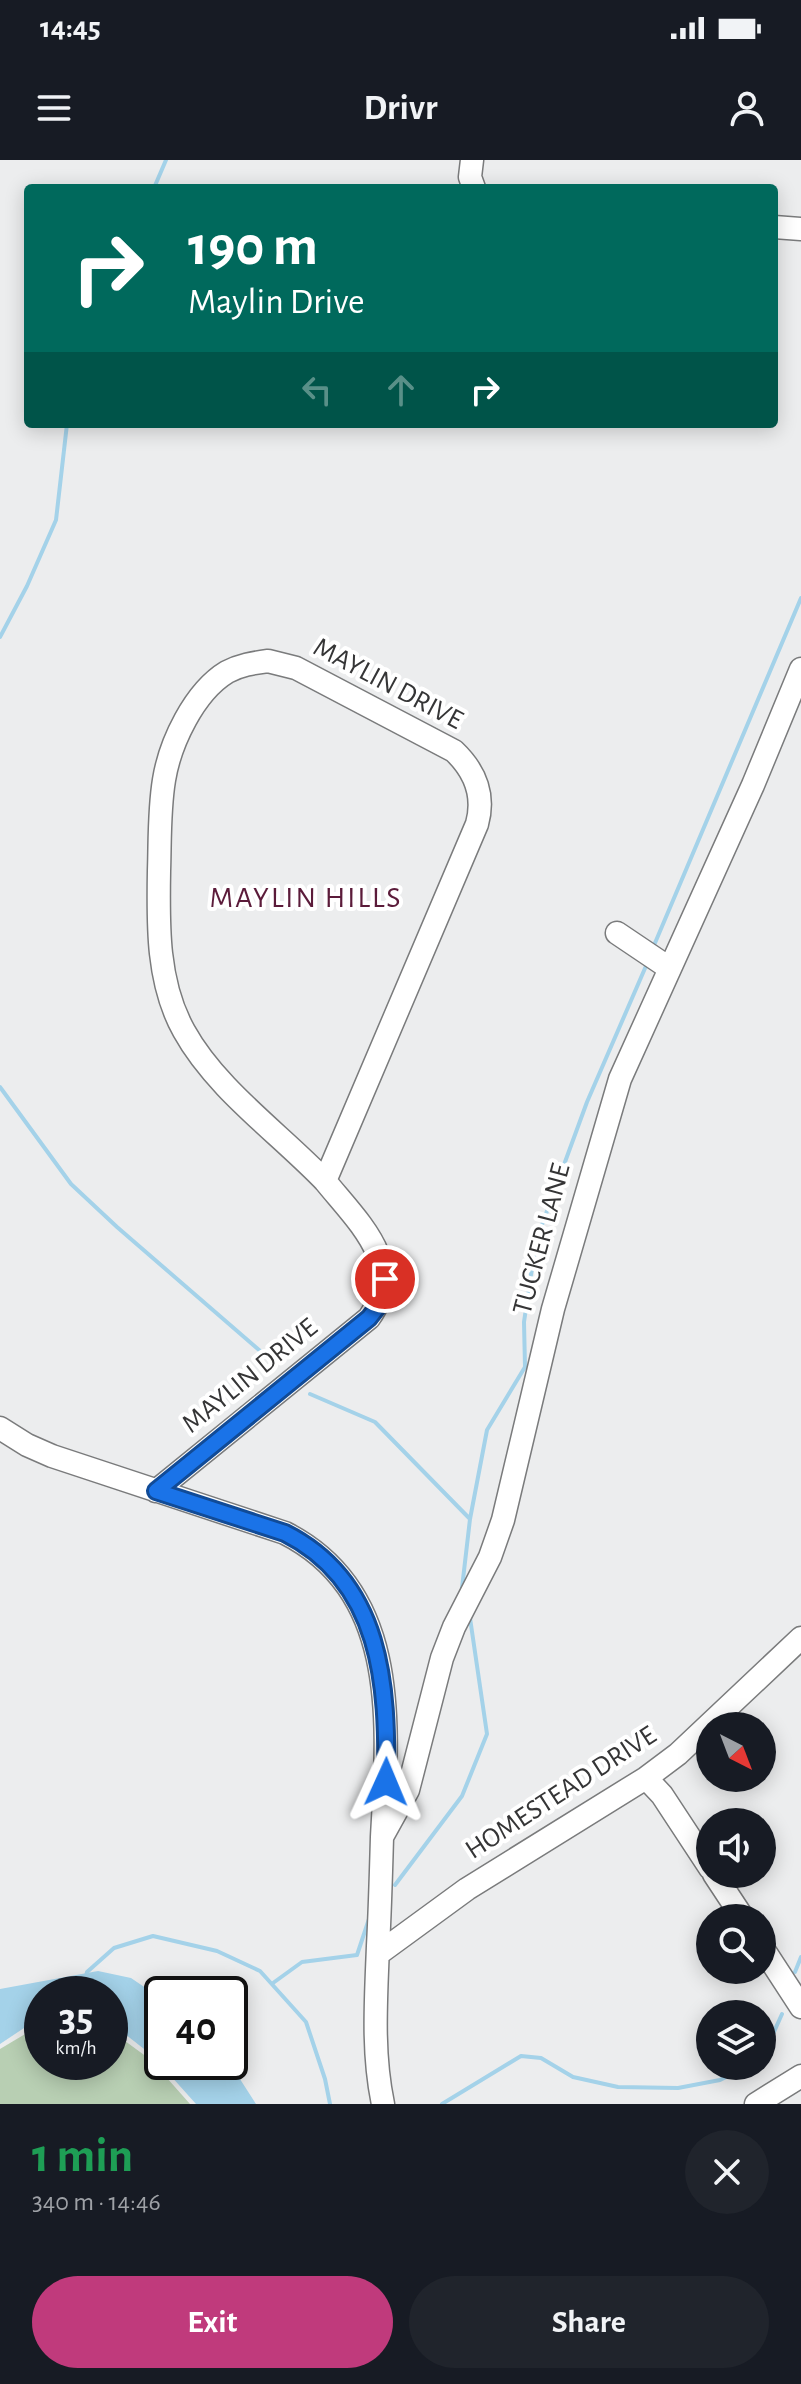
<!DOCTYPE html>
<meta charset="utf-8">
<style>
:root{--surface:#171b24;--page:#20242c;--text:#f1f3f6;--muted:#9ea1a6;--accent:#c03a7c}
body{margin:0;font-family:"Alegreya Sans",sans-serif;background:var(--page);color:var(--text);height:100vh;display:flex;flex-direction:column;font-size:30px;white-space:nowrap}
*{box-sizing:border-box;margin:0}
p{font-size:26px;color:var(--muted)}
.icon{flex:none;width:44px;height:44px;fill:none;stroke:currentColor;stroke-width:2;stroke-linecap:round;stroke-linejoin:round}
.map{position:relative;height:1944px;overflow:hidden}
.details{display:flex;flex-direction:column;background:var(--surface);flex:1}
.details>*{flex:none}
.top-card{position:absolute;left:24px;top:24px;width:754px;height:244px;border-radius:8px;box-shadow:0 4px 20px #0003;background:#00695c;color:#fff;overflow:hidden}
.needle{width:52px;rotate:138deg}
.tools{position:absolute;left:696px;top:1552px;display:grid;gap:16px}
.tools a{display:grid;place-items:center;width:80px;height:80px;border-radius:50%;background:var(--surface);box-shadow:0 4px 20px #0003;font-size:40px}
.speed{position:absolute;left:24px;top:1816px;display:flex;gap:16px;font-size:40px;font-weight:700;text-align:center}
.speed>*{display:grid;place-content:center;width:104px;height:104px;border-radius:50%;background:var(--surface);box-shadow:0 4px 20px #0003;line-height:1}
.speed small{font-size:20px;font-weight:400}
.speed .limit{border:4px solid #111;border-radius:12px;background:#fff;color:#111}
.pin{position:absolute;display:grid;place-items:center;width:68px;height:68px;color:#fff;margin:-34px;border:4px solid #fff;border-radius:50%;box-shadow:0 2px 8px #0007}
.me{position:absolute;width:88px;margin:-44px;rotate:1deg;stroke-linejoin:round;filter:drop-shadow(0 0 6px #0008)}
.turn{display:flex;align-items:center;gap:28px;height:168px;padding:0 32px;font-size:36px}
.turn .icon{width:104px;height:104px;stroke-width:2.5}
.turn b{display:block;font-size:56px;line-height:68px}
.lanes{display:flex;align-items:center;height:76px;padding:0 32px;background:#0003;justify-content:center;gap:40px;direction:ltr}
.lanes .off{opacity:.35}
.round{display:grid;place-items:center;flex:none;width:84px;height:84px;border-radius:42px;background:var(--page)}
.headline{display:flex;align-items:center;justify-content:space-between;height:136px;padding:0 32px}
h1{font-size:48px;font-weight:700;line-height:60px;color:#1e9e55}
.cta{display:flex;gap:16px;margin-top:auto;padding:16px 32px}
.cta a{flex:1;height:92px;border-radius:48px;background:var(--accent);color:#fff;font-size:32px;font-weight:700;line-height:92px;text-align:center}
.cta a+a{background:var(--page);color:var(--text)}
.status{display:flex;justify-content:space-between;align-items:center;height:56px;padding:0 40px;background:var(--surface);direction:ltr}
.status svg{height:22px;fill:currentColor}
header{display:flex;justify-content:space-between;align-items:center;height:104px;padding:0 32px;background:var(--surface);font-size:36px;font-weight:700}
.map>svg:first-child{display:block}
.green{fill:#b8cfb3}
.water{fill:#a4d2e9}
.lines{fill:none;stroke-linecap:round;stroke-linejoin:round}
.stream{stroke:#a4d2e9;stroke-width:4}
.minor-casing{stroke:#7a7b7c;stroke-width:25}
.minor{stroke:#fff;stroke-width:22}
.route-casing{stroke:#114b97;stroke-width:20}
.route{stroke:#1a73e8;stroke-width:14}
.labels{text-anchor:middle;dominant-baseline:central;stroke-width:8;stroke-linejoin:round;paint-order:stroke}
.street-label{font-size:28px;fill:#353536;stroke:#fff}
.neighbourhood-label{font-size:30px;letter-spacing:2px;fill:#5b1b3a;stroke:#fff}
</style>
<div class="status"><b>14:45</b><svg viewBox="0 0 49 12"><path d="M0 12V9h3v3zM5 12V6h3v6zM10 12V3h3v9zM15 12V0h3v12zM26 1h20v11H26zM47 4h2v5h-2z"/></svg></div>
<header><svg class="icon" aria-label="menu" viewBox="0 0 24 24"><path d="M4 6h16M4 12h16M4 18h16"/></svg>Drivr<svg class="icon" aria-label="person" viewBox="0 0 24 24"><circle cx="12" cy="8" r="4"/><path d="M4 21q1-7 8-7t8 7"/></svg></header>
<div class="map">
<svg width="801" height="1944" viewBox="0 0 801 1944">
<rect width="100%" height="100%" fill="#ecedee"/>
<path class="green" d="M42,1864V1902H110V1870L151,1900L190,1944H0V1889Z"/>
<path class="water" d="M98,1811L131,1818L162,1839V1902H229L256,1944H196L153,1896L116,1867L110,1865V1834H42V1856L0,1884V1829Z"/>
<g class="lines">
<path class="stream" d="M154,28L166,0
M0,477L27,426L56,360L67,264
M655,783L801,438
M0,927L71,1024L117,1067L266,1196
M310,1234L375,1262L470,1359
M462,1428L470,1359L487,1270L525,1207L524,1162L536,1081L587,942L646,806
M395,1725L462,1636L487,1574L470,1458
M795,1812L801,1797
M86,1817L87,1812L114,1788L153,1776L217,1791L260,1811L306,1862L325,1919L330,1944
M273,1823L302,1802L357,1795L369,1759
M762,1892L769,1883L782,1854
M442,1944L521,1896L541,1898L573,1917L618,1927L678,1928L720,1920L748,1906"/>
<g class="minor-casing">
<path id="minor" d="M472,0L470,17L474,28
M774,67L801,69
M268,501L296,508L454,591C475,611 485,635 477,664L325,1021C279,973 216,929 184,871C157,823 158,765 159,711C160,681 159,650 164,620C170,583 194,532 227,512C240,505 253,503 268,501Z
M617,773L669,808
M0,1268L27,1285L52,1296L285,1373C401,1432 388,1566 382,1677C381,1713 380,1750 378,1786C376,1839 372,1892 383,1944
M156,1331L369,1158C407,1105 358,1062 325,1021
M646,1618L662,1635L710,1708
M382,1677L408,1630L442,1498L454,1467L490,1397L503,1360L553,1149L620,919L753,625L801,509
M714,1714L743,1758
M762,1787L801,1847
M378,1794L467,1729L646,1618L678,1594L801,1478
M756,1944L801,1916"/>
</g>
<use href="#minor" class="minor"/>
</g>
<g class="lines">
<g class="route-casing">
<path id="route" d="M385,1119L379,1145L369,1158L156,1331L285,1373C382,1422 388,1525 386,1622"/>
</g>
<use href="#route" class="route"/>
</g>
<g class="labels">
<g class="street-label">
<text transform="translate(388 524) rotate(28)">MAYLIN DRIVE</text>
<text transform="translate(542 1079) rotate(-75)">TUCKER LANE</text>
<text transform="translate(250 1216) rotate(-39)">MAYLIN DRIVE</text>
<text transform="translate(561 1633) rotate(-33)">HOMESTEAD DRIVE</text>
</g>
<g class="neighbourhood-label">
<text x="306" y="738">MAYLIN HILLS</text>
</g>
</g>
</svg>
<div class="tools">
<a><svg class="needle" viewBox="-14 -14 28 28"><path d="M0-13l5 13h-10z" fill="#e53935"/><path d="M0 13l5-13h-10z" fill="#9ea1a6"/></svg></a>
<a><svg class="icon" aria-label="sound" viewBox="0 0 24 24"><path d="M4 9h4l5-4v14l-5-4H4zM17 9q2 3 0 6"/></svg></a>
<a><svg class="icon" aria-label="search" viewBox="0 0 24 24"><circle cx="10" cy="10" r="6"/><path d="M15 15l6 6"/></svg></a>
<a><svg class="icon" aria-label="layers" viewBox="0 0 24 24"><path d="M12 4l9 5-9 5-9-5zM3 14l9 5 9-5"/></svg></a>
</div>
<div class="speed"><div>35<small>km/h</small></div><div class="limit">40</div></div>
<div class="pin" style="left:385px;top:1119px;background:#d93025"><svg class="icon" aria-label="arrive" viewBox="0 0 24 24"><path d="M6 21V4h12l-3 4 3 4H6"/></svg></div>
<svg class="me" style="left:386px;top:1622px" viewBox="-20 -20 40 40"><path d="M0-17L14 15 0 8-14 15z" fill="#1a73e8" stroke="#fff" stroke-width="4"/></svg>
<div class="top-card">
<div class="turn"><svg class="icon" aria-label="right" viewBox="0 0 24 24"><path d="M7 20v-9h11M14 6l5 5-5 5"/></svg><div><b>190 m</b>Maylin Drive</div></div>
<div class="lanes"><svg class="icon off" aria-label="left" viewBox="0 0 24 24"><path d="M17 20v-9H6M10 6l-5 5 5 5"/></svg><svg class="icon off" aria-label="ahead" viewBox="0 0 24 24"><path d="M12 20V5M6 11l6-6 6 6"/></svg><svg class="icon" aria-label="right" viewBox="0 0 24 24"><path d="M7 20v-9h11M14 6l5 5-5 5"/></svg></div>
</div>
</div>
<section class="details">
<div class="headline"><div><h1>1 min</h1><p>340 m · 14:46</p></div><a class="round"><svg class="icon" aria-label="close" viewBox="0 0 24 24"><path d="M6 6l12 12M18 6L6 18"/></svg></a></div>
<div class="cta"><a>Exit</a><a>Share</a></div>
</section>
